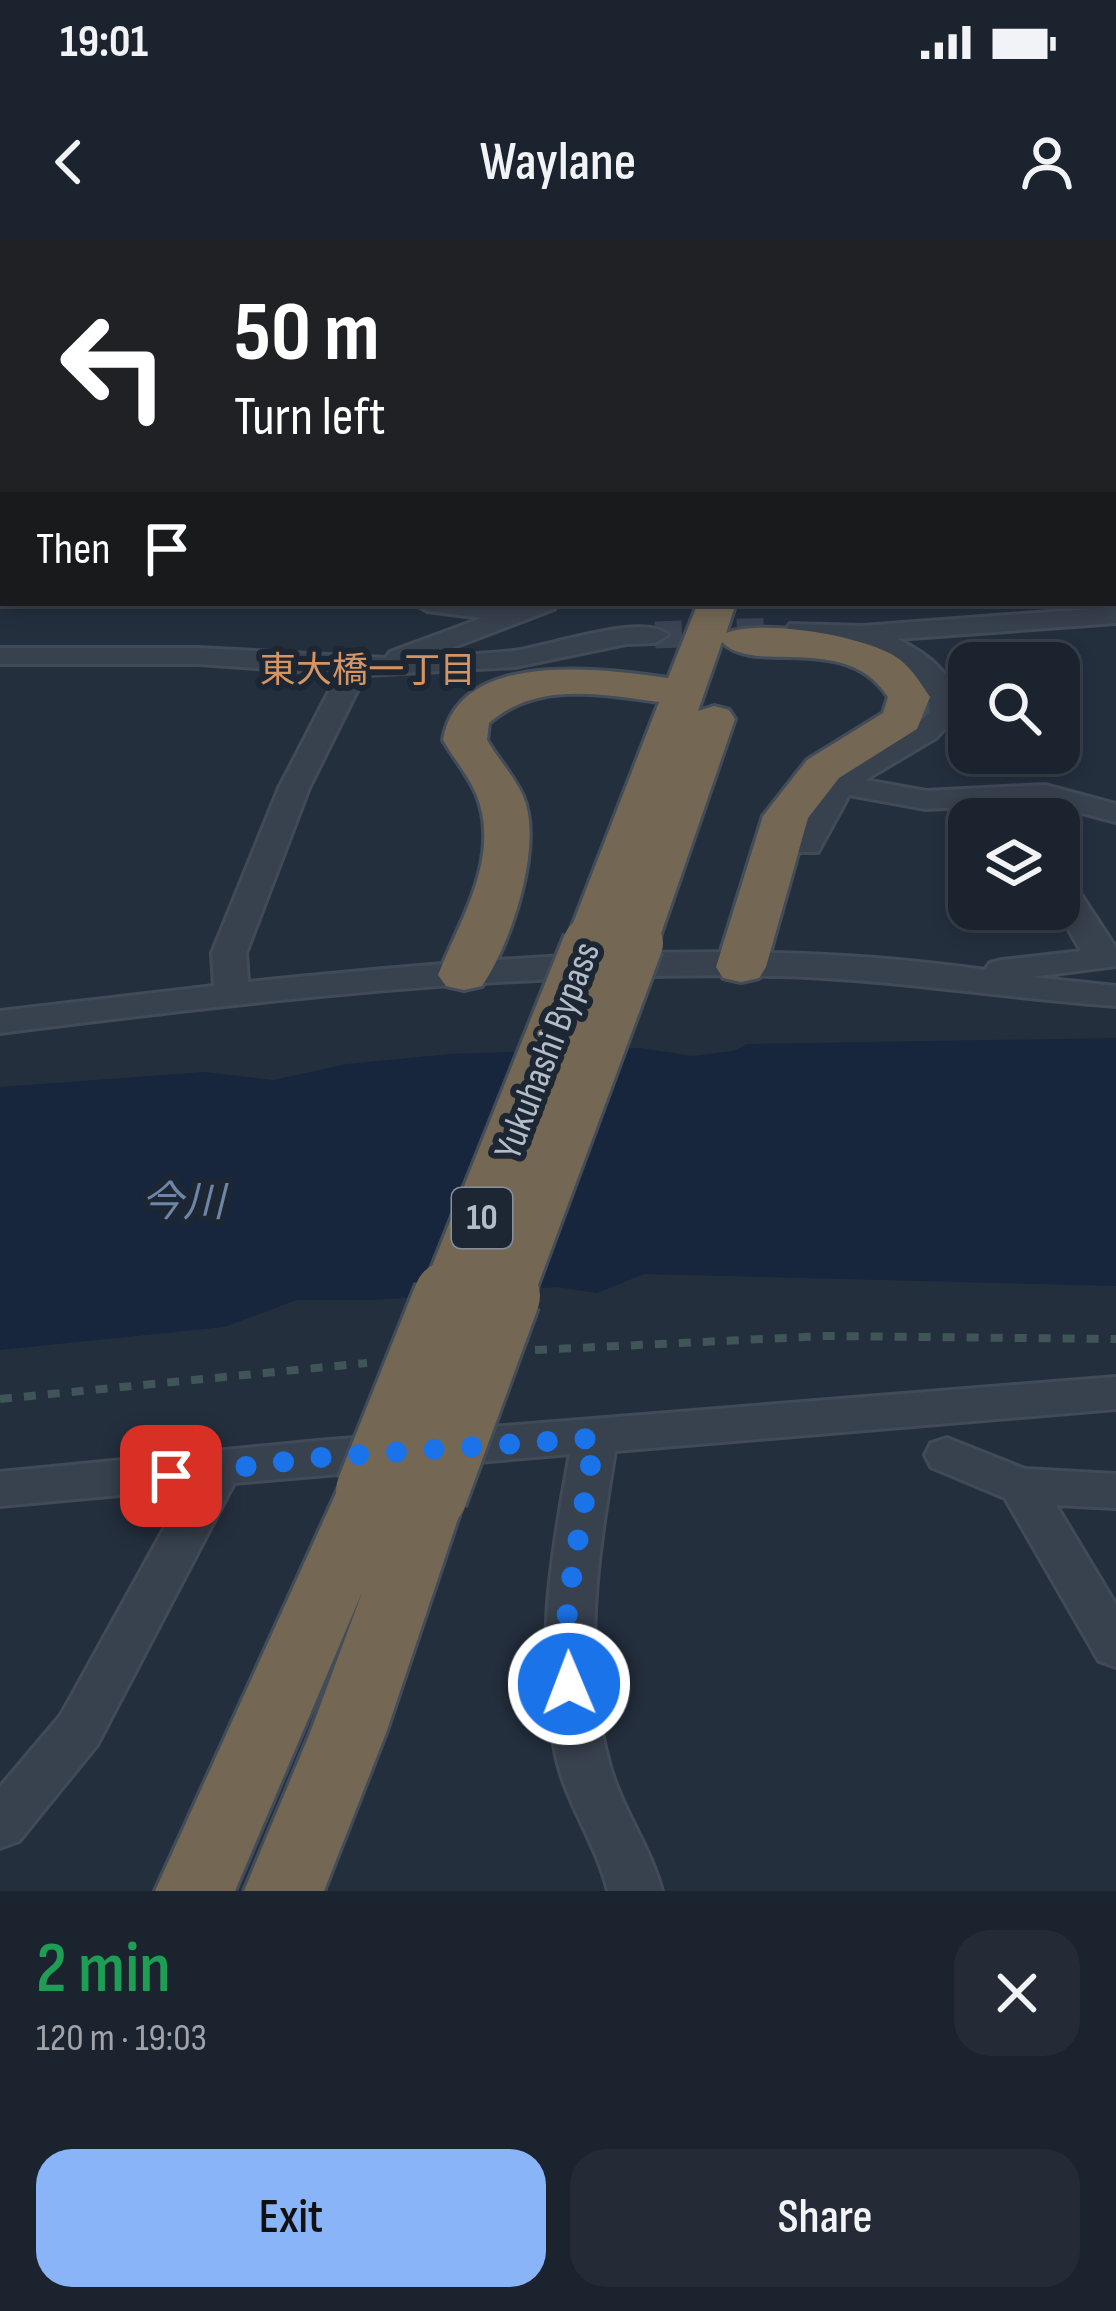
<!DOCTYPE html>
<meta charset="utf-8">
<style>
:root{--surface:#1b232e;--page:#242b36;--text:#f1f3f6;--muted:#a0a4aa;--line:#39404a;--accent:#8ab4f8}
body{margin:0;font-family:"Sofia Sans Condensed","Noto Sans JP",sans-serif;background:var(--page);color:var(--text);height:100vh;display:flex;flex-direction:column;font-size:45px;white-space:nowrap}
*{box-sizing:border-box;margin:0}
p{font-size:39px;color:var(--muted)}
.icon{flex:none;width:66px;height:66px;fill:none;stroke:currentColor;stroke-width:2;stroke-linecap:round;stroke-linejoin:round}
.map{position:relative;height:1651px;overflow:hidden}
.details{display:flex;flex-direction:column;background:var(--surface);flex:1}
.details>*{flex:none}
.hud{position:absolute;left:0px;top:0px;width:1116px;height:366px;box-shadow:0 6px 18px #0003,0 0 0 3px var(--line);background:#202124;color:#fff;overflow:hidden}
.buttons{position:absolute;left:948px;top:402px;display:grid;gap:24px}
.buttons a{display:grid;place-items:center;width:132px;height:132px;border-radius:24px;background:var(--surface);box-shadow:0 6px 18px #0003,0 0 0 3px var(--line);font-size:60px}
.pin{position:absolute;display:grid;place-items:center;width:102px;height:102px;color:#fff;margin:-51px;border-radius:24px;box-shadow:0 6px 18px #0006}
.me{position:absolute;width:132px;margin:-66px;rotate:359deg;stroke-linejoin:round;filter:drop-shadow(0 0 9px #0008)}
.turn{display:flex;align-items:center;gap:42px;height:252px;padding:0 36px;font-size:54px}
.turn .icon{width:156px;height:156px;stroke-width:2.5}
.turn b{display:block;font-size:84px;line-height:102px}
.then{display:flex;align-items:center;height:114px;padding:0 36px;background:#0003;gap:24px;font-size:45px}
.round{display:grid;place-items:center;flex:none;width:126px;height:126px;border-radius:36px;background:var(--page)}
.summary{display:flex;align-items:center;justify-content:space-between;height:204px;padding:0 36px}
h1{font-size:72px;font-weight:600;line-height:90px;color:#1e9e55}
.primary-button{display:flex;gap:24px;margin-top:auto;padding:24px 36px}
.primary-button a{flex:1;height:138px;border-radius:36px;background:var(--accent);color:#111;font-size:48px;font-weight:600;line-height:138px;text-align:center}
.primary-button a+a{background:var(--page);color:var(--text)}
.status{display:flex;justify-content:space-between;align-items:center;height:84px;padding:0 60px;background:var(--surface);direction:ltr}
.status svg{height:33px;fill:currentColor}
header{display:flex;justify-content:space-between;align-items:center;height:156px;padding:0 36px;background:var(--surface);font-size:54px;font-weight:600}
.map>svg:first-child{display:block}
.water{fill:#17263c}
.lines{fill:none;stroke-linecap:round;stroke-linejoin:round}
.stream{stroke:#17263c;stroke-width:4.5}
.minor-tunnel{stroke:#3a4453;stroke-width:27;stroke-dasharray:27 14;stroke-linecap:butt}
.minor-casing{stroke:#414a57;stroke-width:6}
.highway-casing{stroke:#434c59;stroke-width:6}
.path{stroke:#3f5557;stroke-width:8;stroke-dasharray:12 12;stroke-linecap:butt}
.minor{fill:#38414e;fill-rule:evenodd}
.highway{fill:#746855;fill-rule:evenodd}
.highway-bridge-far1-casing{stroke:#434c59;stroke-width:60;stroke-linecap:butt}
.highway-bridge-casing{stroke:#434c59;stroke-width:76;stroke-linecap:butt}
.highway-bridge-far1{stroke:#746855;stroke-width:54}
.highway-bridge{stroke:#746855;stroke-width:70}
.route{stroke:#1a73e8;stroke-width:21;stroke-dasharray:0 37.8}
.labels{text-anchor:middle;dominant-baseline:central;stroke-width:12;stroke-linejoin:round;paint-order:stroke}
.far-neighbourhood-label{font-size:36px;fill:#d59563;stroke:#1d2633}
.shield{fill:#1d2633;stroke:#878f9c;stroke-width:3}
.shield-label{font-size:36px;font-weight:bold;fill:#b4bcc9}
.street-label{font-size:39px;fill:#b4bcc9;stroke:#1d2633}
.water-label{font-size:42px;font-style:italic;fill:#6d86a8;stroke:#1d2633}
</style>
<div class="status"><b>19:01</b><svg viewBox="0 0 49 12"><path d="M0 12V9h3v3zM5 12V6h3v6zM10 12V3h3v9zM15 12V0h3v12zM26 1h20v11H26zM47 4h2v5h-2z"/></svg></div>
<header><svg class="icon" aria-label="back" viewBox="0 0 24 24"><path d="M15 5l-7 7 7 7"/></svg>Waylane<svg class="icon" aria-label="person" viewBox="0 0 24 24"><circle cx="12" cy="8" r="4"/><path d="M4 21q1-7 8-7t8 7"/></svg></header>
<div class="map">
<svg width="1116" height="1651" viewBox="0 0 1116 1651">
<rect width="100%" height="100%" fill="#242f3e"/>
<path class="water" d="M1116,798V1046L644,1034L597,1053L557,1047L373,1060H297L224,1087L0,1110V847L204,832L273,840L347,824L450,814L640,808L693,816L733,811L747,804Z"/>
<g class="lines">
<path class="stream" d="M210,3L216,0
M710,3L730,0"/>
<path class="minor-tunnel" d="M655,395L777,391"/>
<g class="minor-casing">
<path id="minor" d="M466,0H535L533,3Z
M659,0H678L680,3H661Z
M928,0H947L949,3H930Z
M3,11V23L0,24V12Z
M0,42L3,43V56L0,55Z
M1116,91V103L1113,104V92Z
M0,150H3V163H0Z
M1113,155H1116V171L1113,170Z
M0,224H3V238H0Z
M1113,235H1116V249H1113Z
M414,363L511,367L558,363L554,369L428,417C456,415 485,414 513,411C547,407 645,372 668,395L655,403L626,404L515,427L365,435L309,548L246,713L248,742C490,718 743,695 985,730L990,723L1002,720L1081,711L1057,669L1059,635L1070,638L1116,708V726L1031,737L1116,746V766C1004,758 894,739 781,736C519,730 259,760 0,793V771L214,746L212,713L279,548L338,434L199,424H0V408H199L386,418L390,412L482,378L427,371Z
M1116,367V383L897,399C930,415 955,434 958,473L936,498L865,540L926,551L1045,545L1116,564V582L1044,563L926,569L849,555L818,612H796L791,605C807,567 828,536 864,515C888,501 911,492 930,472C928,435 893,411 858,402C836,396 812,401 790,396L786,390L790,384L863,386Z
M1116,1137V1169L615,1211C598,1314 581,1420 609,1523C621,1568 650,1606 662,1651H608C597,1605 568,1566 557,1520C534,1419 551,1315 570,1214L234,1243L97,1505L19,1601L0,1608V1547L61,1475L186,1249L0,1266V1232L317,1201Z
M947,1198L1025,1229L1116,1234V1268L1056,1265L1116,1365V1427L1099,1421L1005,1258L931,1227L925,1215L931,1203Z"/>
</g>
<g class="highway-casing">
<path id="highway" d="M822,0H850L821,3Z
M698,363H736L726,393C762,379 858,395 893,415C910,425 919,441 930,457L917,489L839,538L808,578L766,727L759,738L741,742L723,738L716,727L763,576L807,520L883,473L888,457C846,391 754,436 722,402L698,471L714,466L729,470L735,479L654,714L636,718L618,714L613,706L608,715L590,719L572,715L565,704L659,462C600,454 537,441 489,483L487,500C498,519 514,536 523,556C544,605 511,704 482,746L464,750L446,746L438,735C460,680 501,617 477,556C469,536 454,519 443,500C458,408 603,429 668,438Z
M371,1225L395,1233L403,1247L408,1237L432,1229L456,1237L466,1255L386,1493L324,1651H244L310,1493L363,1350L235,1651H155L337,1251L347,1233Z"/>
</g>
<path class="path" d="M535,1110L826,1096L1116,1099
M0,1159L367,1123"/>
<use href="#minor" class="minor"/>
<use href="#highway" class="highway"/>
<g class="highway-bridge-far1-casing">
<path id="highway-bridge-far1" d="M448,1059L590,704
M504,1059L636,703"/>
</g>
<g class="highway-bridge-casing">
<path id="highway-bridge" d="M371,1251L449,1056
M432,1255L505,1056"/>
</g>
<use href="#highway-bridge-far1" class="highway-bridge-far1"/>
<use href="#highway-bridge" class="highway-bridge"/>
</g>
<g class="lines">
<path class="route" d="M171,1236L313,1218L595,1198L567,1366L569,1444"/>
</g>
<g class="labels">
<g class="far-neighbourhood-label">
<text x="368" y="431">東大橋一丁目</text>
</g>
<rect class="shield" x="452" y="948" width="60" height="60" rx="9"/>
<g class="shield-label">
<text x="482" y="978">10</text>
</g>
<g class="street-label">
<text transform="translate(548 811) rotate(-69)">Yukuhashi Bypass</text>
</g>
<g class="water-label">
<text x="183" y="963">今川</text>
</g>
</g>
</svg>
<div class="buttons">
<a><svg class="icon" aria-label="search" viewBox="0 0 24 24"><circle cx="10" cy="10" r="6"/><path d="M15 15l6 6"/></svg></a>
<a><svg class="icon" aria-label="layers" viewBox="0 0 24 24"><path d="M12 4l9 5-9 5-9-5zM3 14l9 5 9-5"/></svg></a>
</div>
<div class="pin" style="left:171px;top:1236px;background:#d93025"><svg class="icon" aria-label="arrive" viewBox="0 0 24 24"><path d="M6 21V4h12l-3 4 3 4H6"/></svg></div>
<svg class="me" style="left:569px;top:1444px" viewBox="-20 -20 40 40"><circle r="17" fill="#1a73e8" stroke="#fff" stroke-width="3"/><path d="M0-11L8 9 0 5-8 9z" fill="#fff"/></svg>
<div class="hud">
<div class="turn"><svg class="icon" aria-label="left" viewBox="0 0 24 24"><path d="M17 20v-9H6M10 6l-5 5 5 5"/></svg><div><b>50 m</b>Turn left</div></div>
<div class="then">Then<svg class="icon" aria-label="arrive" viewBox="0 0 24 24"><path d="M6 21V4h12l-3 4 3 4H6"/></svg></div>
</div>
</div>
<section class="details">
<div class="summary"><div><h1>2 min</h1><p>120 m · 19:03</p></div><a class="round"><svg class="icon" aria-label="close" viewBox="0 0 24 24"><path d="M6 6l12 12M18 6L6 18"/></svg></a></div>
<div class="primary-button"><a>Exit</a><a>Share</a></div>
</section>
